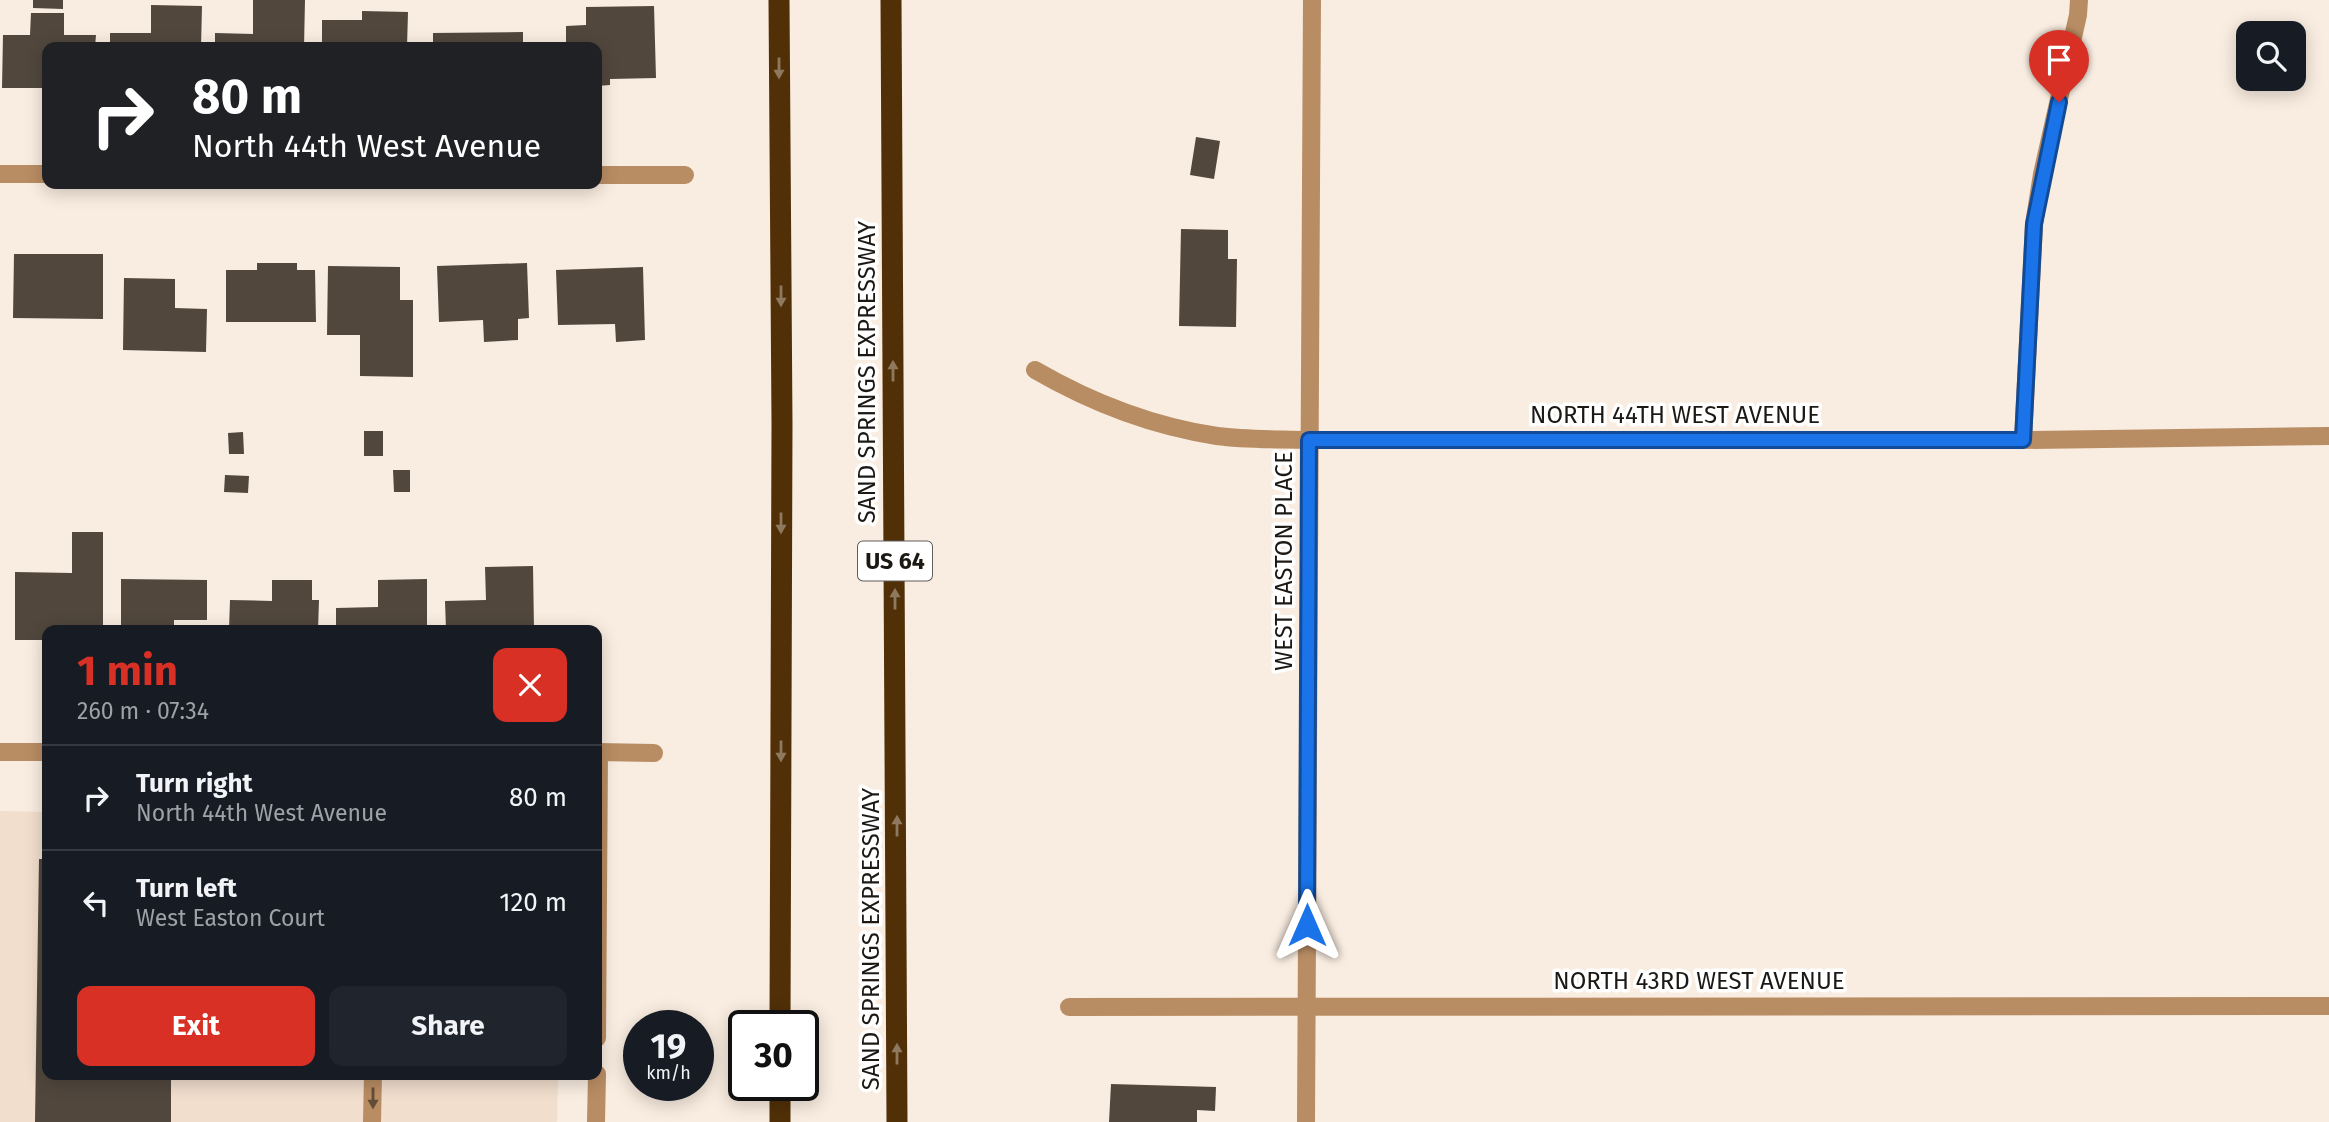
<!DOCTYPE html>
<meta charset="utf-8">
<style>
:root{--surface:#171b24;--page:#20242c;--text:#f1f3f6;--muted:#9ea1a6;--line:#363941;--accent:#d93025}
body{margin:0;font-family:"Fira Sans",sans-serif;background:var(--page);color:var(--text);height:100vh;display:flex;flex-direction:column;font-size:26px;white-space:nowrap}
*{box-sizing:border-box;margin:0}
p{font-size:23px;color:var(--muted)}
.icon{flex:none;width:38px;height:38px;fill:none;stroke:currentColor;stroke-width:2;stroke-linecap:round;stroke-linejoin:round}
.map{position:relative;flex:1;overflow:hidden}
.side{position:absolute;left:42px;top:625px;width:560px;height:455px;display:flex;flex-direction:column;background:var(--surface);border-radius:14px;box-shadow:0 4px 18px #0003}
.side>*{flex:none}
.top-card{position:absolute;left:42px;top:42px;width:560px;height:147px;border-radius:14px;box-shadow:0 4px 18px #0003;background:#202124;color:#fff;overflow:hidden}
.fabs{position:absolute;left:2236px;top:21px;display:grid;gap:14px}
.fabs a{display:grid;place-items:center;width:70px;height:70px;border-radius:14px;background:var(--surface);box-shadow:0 4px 18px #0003;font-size:35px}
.speed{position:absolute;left:623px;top:1010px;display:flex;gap:14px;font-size:35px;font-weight:700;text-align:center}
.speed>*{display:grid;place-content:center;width:91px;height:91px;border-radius:50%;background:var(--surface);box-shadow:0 4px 18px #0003;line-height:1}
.speed small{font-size:18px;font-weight:400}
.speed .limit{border:4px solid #111;border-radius:10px;background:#fff;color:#111}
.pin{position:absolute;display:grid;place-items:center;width:60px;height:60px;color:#fff;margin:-72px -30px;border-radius:50% 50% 50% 0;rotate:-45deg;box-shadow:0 0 7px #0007}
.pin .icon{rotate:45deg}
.me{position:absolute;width:77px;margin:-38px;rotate:0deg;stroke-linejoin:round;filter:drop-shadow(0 0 5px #0008)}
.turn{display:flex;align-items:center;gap:24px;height:147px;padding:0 35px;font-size:32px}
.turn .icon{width:91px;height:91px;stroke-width:2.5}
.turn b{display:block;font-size:49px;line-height:60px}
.round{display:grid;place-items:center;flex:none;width:74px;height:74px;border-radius:14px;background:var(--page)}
.overview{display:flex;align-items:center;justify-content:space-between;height:119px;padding:0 35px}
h1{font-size:42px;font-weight:700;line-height:52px;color:var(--accent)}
.button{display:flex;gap:14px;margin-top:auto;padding:14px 35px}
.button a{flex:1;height:80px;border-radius:14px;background:var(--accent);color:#fff;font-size:28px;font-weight:700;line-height:80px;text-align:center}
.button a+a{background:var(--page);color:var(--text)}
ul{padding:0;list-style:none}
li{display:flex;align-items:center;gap:21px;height:105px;padding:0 35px;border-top:2px solid var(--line)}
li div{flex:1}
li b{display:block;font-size:26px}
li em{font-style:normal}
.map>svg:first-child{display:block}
.built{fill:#f1decd}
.building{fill:#51473d}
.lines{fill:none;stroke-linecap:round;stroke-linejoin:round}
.lane{stroke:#b98d63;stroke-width:18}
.street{stroke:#b98d63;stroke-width:18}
.highway{stroke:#513008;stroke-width:21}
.oneway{fill:#8e785e}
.oneway2{fill:#634d38}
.route-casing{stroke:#114b97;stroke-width:18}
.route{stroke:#1a73e8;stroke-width:12}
.labels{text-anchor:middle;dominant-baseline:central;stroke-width:7;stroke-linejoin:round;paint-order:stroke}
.shield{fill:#fff;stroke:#605d5a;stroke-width:2}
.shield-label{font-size:23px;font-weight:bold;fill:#1c1814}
.street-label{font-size:24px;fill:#1c1814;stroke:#fff}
</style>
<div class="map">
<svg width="2329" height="1122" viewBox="0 0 2329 1122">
<rect width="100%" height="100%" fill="#f9ece0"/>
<path class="built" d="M0,811L47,812V1074L558,1075L557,1122H0Z"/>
<path class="building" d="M33,0H63V9L33,8Z
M253,0H305L304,47H215V33L253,34Z
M151,5L202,6L201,47H110V33H151Z
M654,6L656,78L610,79V85L597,86V47H566V26L586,25V7Z
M362,11L408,12L407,47H322V20H362Z
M31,13H64V35H96L95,47H47V88H2L3,35H30Z
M523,32V47H433V33Z
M1196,137L1220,141L1214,179L1190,175Z
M1181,229L1228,230V259H1237L1236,327L1179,326Z
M14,254H103V319L13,318Z
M257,263H297V270H315L316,322H226V270H257Z
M527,263L529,318L518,319V340L484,342L483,320L439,322L437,266Z
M328,266L400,267V300H413V377L360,376V335H327Z
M643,267L645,340L616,342L615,324L558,325L556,270Z
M124,278L175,279V308L207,309L206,352L123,350Z
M364,431H383V456H364Z
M243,432L244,454H229L228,433Z
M393,470H410V492H394Z
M225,475L249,476L248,493L224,492Z
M72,532H103V630H47V640H15V572L72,573Z
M533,566L534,630H446L445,601L486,600L485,567Z
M121,579L207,580V620H174V630H121Z
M427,579V630H336V608L378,607V580Z
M272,580H312V600H319L318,630H229L230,600L272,601Z
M39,859H47V1074H171V1122H35Z
M1111,1084L1216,1087L1215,1111L1197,1110V1122H1109Z"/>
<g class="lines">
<path class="lane" d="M372,1122L373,1074"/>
<path class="street" d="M0,174H47
M597,175H685
M1035,370C1092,403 1151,426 1217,436C1247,440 1279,439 1309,440H2023L2329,436
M2023,440L2034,224L2042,174L2078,15L2079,0
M0,752H47
M597,752L654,753
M1069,1007L2329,1006
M597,1038L599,752
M596,1122L597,1074
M1306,1122L1312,0"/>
<path class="highway" d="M779,0L782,424L780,1026
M891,0L897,1122
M780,1122V1085"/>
</g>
<defs><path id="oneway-solid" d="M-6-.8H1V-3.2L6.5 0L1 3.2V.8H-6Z" transform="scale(1.75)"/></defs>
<g class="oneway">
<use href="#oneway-solid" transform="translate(779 68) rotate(90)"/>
<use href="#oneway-solid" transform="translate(781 296) rotate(90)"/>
<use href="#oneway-solid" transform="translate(893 371) rotate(-90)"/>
<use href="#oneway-solid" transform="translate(781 523) rotate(90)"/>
<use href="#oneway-solid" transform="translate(895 599) rotate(-90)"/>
<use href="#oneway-solid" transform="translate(781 751) rotate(90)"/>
<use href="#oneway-solid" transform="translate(897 826) rotate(-90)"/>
<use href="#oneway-solid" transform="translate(897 1054) rotate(-90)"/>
</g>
<use class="oneway2" href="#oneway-solid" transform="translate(373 1098) rotate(90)"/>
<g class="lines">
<g class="route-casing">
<path id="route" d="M1307,925L1309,440H2023L2034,224L2059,102"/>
</g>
<use href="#route" class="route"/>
</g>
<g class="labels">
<rect class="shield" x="858" y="541.5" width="74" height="39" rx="5"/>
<g class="shield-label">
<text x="895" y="561">US 64</text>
</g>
<g class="street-label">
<text transform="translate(867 372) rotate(-90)">SAND SPRINGS EXPRESSWAY</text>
<text x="1675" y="415">NORTH 44TH WEST AVENUE</text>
<text transform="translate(1284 561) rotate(-90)">WEST EASTON PLACE</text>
<text transform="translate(871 939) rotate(-90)">SAND SPRINGS EXPRESSWAY</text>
<text x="1699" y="981">NORTH 43RD WEST AVENUE</text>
</g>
</g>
</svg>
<div class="fabs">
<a><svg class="icon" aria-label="search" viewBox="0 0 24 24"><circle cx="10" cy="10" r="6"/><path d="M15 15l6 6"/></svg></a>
</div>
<div class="speed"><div>19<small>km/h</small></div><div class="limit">30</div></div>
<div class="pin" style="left:2059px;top:102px;background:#d93025"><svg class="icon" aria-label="arrive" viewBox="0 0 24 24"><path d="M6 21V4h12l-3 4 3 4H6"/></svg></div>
<svg class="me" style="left:1307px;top:925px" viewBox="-20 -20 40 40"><path d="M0-17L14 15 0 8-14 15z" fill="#1a73e8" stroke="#fff" stroke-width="4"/></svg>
<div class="top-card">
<div class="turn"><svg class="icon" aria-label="right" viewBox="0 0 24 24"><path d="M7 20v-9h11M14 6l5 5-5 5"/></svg><div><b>80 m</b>North 44th West Avenue</div></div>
</div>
<section class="side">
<div class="overview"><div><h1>1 min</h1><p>260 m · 07:34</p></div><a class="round" style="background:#d93025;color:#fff"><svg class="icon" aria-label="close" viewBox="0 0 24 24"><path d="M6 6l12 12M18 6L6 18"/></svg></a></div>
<ul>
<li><svg class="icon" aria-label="right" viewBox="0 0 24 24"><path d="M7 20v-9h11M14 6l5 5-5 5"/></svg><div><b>Turn right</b><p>North 44th West Avenue</p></div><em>80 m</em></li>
<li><svg class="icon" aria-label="left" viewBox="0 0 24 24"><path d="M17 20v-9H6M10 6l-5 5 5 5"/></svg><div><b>Turn left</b><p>West Easton Court</p></div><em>120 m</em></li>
</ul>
<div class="button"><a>Exit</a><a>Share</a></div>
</section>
</div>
